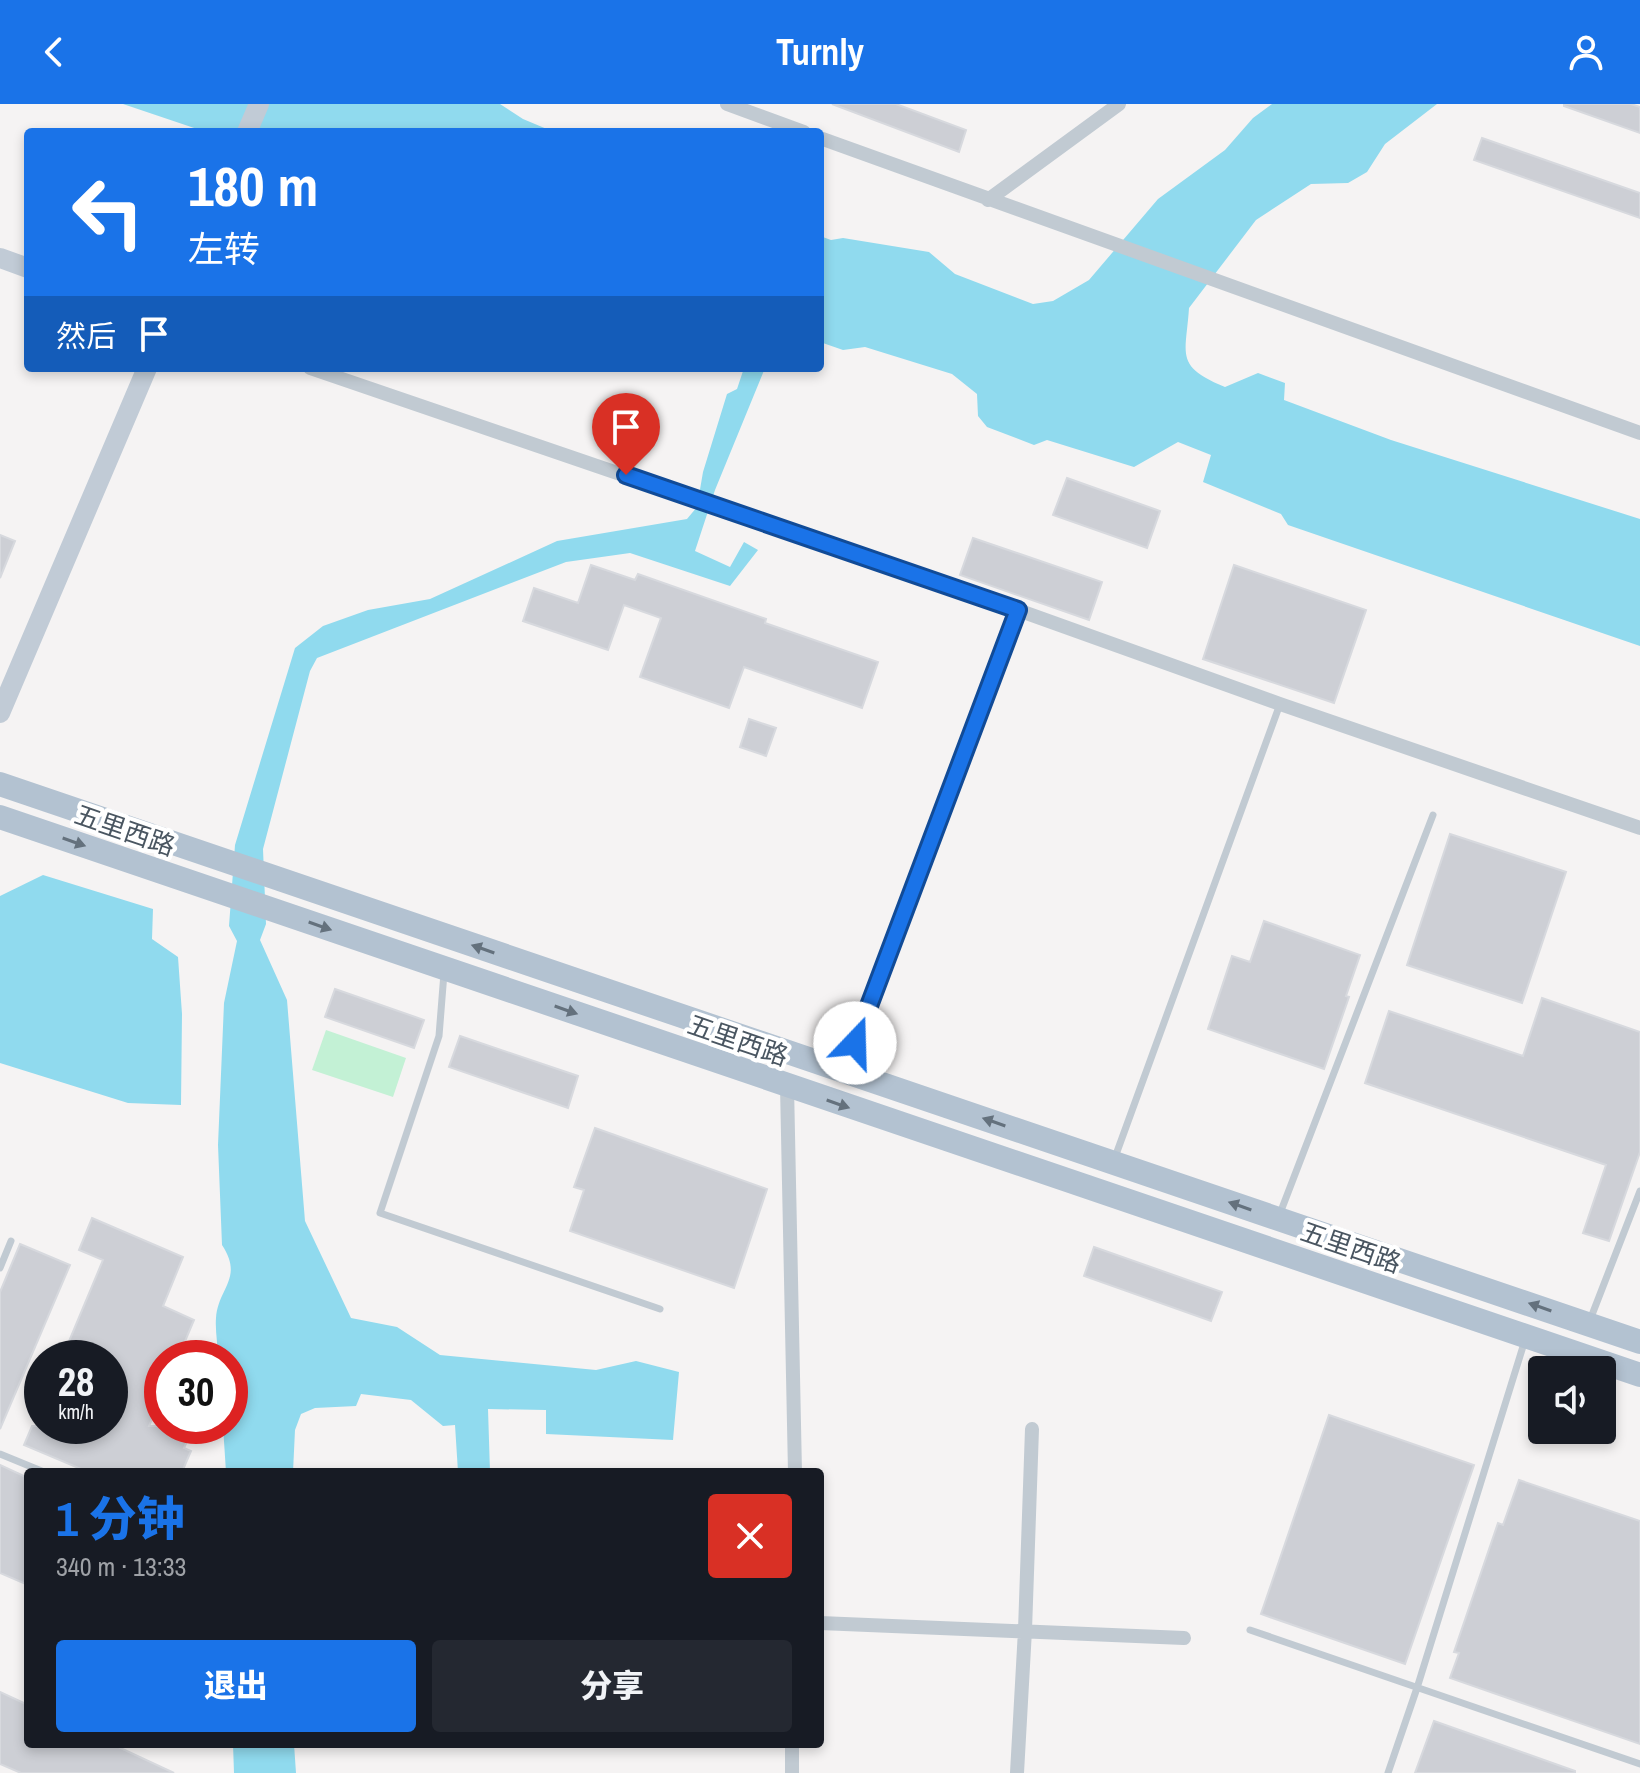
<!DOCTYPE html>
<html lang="zh">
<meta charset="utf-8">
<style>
:root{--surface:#171b24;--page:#242831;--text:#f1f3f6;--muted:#9ea1a6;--accent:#1a73e8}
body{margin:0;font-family:"Archivo Narrow","Noto Sans SC",sans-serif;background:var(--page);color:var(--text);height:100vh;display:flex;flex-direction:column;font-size:30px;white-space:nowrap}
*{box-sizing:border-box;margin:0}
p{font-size:26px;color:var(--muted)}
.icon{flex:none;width:44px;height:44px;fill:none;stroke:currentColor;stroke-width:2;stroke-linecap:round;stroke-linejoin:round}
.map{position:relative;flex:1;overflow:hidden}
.side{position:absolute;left:24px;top:1364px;width:800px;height:280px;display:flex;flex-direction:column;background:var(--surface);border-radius:8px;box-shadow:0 4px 12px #0003}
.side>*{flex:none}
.top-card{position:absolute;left:24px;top:24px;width:800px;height:244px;border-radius:8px;box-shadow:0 4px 12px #0003;background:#1a73e8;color:#fff;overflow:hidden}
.fabs{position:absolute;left:1528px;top:1252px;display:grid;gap:16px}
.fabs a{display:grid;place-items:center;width:88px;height:88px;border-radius:8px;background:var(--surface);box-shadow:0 4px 12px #0003;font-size:40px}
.speed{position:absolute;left:24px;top:1236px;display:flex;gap:16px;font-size:40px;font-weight:700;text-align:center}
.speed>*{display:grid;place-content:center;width:104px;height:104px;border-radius:50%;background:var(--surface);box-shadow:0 4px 12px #0003;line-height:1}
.speed small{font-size:20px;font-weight:400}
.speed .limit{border:12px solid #d22;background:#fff;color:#111}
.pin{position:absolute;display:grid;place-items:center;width:68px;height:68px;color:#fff;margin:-82px -34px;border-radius:50% 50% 50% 0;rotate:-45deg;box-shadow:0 0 8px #0007}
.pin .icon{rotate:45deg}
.me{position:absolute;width:88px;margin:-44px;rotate:21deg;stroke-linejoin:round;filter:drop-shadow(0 0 6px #0008)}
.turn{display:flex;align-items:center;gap:28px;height:168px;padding:0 32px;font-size:36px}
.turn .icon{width:104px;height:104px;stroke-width:2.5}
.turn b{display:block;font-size:56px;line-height:68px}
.then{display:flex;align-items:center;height:76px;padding:0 32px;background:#0003;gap:16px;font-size:30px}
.round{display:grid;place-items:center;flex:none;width:84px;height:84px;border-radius:8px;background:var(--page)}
.headline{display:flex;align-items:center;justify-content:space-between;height:136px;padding:0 32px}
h1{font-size:48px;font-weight:800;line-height:60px;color:var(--accent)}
.action{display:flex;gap:16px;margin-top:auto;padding:16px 32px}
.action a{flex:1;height:92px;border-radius:8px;background:var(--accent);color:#fff;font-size:32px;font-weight:800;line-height:92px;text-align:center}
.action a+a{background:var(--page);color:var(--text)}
header{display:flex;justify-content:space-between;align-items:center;height:104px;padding:0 32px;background:var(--accent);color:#fff;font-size:36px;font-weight:800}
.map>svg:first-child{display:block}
.green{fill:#c3f1d5}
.water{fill:#90daee}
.building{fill:#cdcfd5;stroke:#d7d9de;stroke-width:2}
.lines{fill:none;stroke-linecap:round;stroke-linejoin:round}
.lane{stroke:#c1cad2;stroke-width:7}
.street{stroke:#c1cad2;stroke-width:14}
.secondary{stroke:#c1cbd6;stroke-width:20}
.primary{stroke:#b3c2d1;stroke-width:24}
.oneway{fill:#64717d}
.route-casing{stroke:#114b97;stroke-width:20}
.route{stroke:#1a73e8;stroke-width:14}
.labels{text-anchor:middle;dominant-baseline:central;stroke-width:8;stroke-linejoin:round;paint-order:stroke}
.street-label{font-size:26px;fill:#4a5661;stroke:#fff}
</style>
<header><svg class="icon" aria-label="back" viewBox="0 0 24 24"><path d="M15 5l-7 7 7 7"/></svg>Turnly<svg class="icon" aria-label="person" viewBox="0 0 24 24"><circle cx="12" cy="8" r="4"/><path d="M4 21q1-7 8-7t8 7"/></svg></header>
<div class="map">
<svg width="1640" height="1669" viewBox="0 0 1640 1669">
<rect width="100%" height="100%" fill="#f5f3f3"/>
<path class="green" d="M326,926L406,954L393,993L312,966Z"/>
<path class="water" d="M123,0H500L523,15L554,28H206Z
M1272,0H1437L1385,40L1367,68L1348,79L1311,80L1256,116L1189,204C1186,251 1174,262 1225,283L1258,269L1285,279L1284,296L1391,336L1640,415V542L1288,421L1281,410L1203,378L1211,351L1178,338L1134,363L1047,336L1034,341L987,323L978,312L977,290L952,270L865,243L843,246L820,238V132L831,136L843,134L929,148L955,170L1033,200L1053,197L1089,176L1158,95L1225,46L1253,14Z
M744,264H765L715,386L695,447L730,463L744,438L758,446L730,482L630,449L566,458L317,554L310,567L263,745L266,820L260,836L287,896L305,1117L351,1214L397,1223L440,1251L596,1266L636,1257L679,1268L673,1336L546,1330V1306L488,1305L490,1368H458L455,1321L443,1322L411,1296L361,1290L356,1302L315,1304L301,1310L295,1326L293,1368H226L223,1322H230V1254H218C218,1241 215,1227 216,1214C218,1184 244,1174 222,1141L218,1041L224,899L237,837L229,822L235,741L295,544L323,522L368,506L430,495L557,437L687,415L697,403L703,368L727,290L737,285Z
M43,771L153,805L152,835L178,853L182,910L181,1001L128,999L0,959V792Z
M233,1640H294L296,1669H234Z"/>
<path class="building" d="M832,0H896L966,26L959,48Z
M1564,0H1631L1640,3V29L1564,2Z
M1482,34L1640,89V114L1474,56Z
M1067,374L1160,407L1147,444L1053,411Z
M0,431L15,437L0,474Z
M973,434L1102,478L1089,516L960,471Z
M591,461L635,476L638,470L766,515L765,519L878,558L862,604L744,563L729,604L640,573L661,514L624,501L608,546L523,517L534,484L578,499Z
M1234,461L1366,506L1334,599L1203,555Z
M749,615L776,624L766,652L740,643Z
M1450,730L1566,768L1522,899L1407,861Z
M1264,817L1360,851L1346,892L1349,893L1324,965L1208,925L1232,852L1250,858Z
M335,885L424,916L414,944L325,913Z
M1542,894L1640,928V1048L1609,1137L1583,1129L1606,1061L1365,979L1389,907L1523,952Z
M460,932L578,972L568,1004L449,963Z
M595,1024L767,1085L734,1184L570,1127L584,1086L574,1083Z
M92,1114L183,1153L163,1202L194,1216L178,1254H162V1292L149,1322H194L184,1344L191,1347L182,1368H88L24,1341L32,1322H110V1254H62L103,1156L79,1146Z
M20,1140L70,1161L0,1325V1188Z
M1094,1143L1222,1188L1211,1217L1084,1172Z
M1329,1311L1474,1361L1405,1560L1261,1510Z
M0,1361L28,1374V1481L0,1469Z
M1519,1376L1640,1417V1640L1450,1574L1459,1549L1454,1548L1498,1419L1503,1421Z
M0,1588L28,1601V1640H112L174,1669H21L0,1660Z
M1434,1617L1575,1667V1669H1415Z"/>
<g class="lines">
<path class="lane" d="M444,869L439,932L380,1109L660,1205
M1114,1056L1280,600
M1279,1112L1433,711
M0,1164L11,1137
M1590,1216L1640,1087
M0,1350L44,1368
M1250,1526L1640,1660
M1388,1669L1417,1584L1525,1236"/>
<path class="street" d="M727,0L804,28
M820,34L1640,329
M988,96L1119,0
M310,264L1018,506L1280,600L1640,724
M844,967L1018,506
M787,982L795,1368
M820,1519L1184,1534
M792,1669V1640
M1017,1669L1025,1526L1032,1325"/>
<path class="secondary" d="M247,28L259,0
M0,154L28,164
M0,609L147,264"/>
<path class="primary" d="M0,680L1640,1238
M0,713L1640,1271"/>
</g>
<defs><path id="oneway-solid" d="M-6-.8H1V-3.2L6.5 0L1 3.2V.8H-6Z" transform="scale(2)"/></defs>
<g class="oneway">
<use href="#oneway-solid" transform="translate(74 738) rotate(19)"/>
<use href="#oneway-solid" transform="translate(320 822) rotate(19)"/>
<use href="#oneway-solid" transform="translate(483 845) rotate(-161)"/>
<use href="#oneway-solid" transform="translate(566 906) rotate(19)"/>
<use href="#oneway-solid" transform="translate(838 1000) rotate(19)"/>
<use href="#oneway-solid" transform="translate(994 1018) rotate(-161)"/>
<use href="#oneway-solid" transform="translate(1240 1102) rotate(-161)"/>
<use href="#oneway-solid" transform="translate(1540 1203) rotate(-161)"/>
</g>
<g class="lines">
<g class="route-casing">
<path id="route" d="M626,371L1018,506L855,939"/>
</g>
<use href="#route" class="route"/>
</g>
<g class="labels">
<g class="street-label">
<text transform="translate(125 726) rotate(19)">五里西路</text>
<text transform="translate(738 936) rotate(19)">五里西路</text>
<text transform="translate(1351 1143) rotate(19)">五里西路</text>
</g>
</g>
</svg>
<div class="fabs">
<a><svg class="icon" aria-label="sound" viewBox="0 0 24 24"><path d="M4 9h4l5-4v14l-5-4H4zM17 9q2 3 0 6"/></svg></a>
</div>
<div class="speed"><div>28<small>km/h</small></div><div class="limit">30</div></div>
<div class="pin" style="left:626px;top:371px;background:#d93025"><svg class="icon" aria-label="arrive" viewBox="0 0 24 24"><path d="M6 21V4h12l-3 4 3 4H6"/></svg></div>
<svg class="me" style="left:855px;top:939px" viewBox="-20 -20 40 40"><circle r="19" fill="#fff"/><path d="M0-13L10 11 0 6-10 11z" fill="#1a73e8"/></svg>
<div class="top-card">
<div class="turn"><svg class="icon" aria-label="left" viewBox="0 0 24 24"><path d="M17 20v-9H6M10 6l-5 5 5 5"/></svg><div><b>180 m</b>左转</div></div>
<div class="then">然后<svg class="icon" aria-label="arrive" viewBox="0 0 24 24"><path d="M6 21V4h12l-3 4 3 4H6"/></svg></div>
</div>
<section class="side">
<div class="headline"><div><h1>1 分钟</h1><p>340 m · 13:33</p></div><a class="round" style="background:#d93025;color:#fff"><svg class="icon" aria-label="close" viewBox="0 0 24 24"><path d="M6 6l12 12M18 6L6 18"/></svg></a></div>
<div class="action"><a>退出</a><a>分享</a></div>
</section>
</div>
